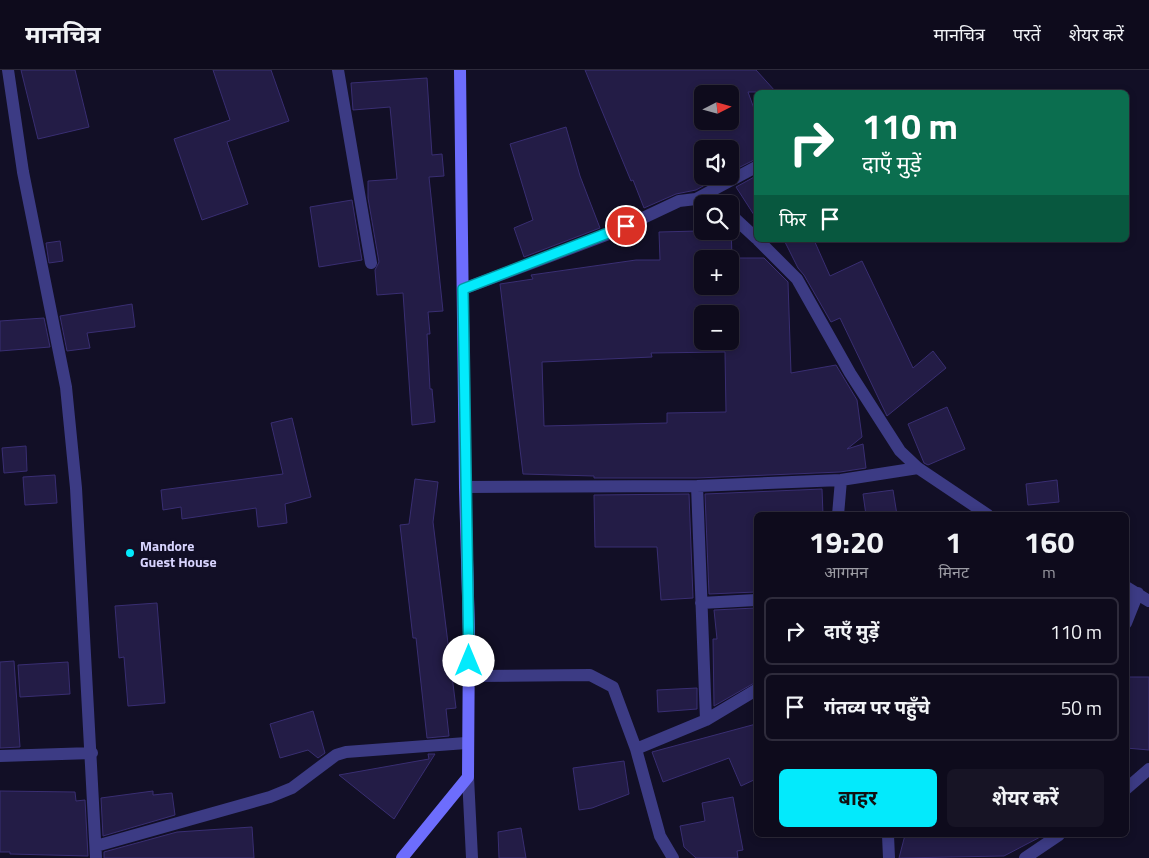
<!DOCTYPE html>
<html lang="hi">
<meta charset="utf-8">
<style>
:root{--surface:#0e0b1c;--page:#171425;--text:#f1f3f6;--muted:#9b9ba3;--line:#2e2b3b;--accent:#03eafc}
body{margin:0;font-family:"Titillium Web","Noto Sans Devanagari",sans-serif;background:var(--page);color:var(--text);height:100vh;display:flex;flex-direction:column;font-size:19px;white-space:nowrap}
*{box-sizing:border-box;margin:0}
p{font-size:16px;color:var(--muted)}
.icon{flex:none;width:28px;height:28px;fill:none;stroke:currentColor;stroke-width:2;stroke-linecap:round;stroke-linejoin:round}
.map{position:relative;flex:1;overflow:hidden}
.details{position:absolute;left:754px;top:442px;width:375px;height:325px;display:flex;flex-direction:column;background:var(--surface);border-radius:8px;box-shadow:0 2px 8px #0003,0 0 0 1px var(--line)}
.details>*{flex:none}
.top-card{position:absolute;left:754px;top:20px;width:375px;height:152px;border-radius:8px;box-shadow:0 2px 8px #0003,0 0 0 1px var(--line);background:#0b6e4f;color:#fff;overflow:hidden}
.needle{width:32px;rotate:84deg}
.controls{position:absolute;left:694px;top:15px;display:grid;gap:10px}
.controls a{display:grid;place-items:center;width:45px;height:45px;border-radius:8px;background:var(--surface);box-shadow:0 2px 8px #0003,0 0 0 1px var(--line);font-size:25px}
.pin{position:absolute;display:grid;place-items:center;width:42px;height:42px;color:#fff;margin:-21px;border:2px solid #fff;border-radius:50%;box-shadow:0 1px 5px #0007}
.me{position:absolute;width:55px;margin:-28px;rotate:0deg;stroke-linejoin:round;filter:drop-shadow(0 0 4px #0008)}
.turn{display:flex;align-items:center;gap:18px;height:105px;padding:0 25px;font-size:22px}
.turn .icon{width:65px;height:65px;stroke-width:2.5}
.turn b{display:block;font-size:35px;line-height:42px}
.then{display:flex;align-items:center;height:48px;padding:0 25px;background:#0003;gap:10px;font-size:19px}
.eta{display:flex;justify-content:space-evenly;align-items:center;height:85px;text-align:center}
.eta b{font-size:30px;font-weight:700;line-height:35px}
.action{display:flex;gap:10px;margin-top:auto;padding:10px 25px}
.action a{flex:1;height:58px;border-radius:8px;background:var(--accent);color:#111;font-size:20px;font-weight:700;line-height:58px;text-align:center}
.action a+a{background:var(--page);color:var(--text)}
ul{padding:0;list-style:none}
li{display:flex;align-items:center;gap:15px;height:68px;margin:0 10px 8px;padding:0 15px;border:2px solid var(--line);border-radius:8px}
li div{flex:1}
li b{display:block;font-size:19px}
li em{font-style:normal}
header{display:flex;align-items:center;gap:30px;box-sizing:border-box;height:70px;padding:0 25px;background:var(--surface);border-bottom:1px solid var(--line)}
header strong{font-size:24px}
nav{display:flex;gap:28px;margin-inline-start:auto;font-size:18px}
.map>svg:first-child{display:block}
.building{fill:#231c46;stroke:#392e72;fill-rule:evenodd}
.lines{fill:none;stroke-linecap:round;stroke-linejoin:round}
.street{stroke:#3c3b84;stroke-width:12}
.secondary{stroke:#6d6dfd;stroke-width:12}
.route-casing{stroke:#0298a4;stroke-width:12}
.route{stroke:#03eafc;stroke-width:9}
.poi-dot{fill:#03eafc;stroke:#120f26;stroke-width:2}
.labels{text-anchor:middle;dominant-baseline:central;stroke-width:5;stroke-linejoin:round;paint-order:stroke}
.poi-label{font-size:14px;font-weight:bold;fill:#d8d4fe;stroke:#120f26;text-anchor:start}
</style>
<header>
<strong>मानचित्र</strong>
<nav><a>मानचित्र</a><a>परतें</a><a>शेयर करें</a></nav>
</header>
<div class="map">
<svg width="1149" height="788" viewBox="0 0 1149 788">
<rect width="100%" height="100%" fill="#120f26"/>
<path class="building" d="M21,0H75L89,57L38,69Z
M213,0H271L289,51L227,72L248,134L202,150L174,69L230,50Z
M585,0H756L776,22H748L756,44V89L730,102V79H702V106H721L696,120L676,124L644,138L633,110L631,111ZM702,24H730V51H702Z
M427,8L432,85L442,84L444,106L429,107L443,241L428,242L430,264H427L430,319H432L435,352L412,355L403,223L377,225L375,200L379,192L368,128V111L397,109L390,37L353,40L351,13Z
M566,57L580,106L600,158L524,187L514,158L533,150L510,74Z
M756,106V148L736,117Z
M352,130L362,190L319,197L310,137Z
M698,156H702V161H730L731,156L732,188H764L788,212L791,303L836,295L857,330L862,367L847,379L863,374L866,398L840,402L697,408H594V406L523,404L500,214L533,209L531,205L636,190H660L659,162L698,161ZM702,189H730V216H702ZM702,244H730V271H702ZM725,282L726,342L667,343V353L544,356L542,292L652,287L651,283Z
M784,170H814L830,206L862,191L913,298L933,281L946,298L887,346L840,248L831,252L804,205L798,198Z
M60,171L63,191L49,193L46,173Z
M132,234L135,257L87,263L90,278L67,281L60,246Z
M44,248L50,277L0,281V251Z
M947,337L965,379L928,395L924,393L908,354Z
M292,348L311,427L285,434L287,453L258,457L256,438L182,449L181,437L163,440L161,420L283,404L271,353Z
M26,376L27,401L4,403L2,378Z
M55,405L57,433L25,435L23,407Z
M415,409L438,412L433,452L456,638L446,639L449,666L427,668L416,568H413L400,455L409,454Z
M1057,410L1059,432L1028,435L1026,414Z
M822,419L823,445H756V522L709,524L705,424Z
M893,420L897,445H866L863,424Z
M689,424L693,528L661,530L657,477H595L594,425Z
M157,533L165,633L128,636L124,587L119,588L115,536Z
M756,538V612L714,636L713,569H717L714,540Z
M14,591L20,677L0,678V592Z
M68,592L70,624L20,627L18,595Z
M1126,607H1149V680L1126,678Z
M697,618V639L658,642L657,620Z
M313,641L325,683L318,688L308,680L280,688L270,654Z
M756,654V709L741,716L729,688L663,712L652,682Z
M428,684H435L394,749L339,705L429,689Z
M624,691L629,724L592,738L579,740L573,698Z
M0,721L75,722L76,731L85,730L88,786L10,784V782H0Z
M153,721V725L172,723L175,745L103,766L101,728Z
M733,727L743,780L737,781L738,788H696L684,777L680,756L705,751L702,733Z
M252,757L254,788H104V782L177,762Z
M521,758L526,788H499L498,762Z
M905,765H1044L1004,786L899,788Z"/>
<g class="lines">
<path class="street" d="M8,0L23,102L66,317L76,418L96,788
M338,0L371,193
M696,129L756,97
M730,144L756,168
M758,170L797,209L850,303L900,381L918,398L988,445
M463,219L609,164L679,131L696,129L707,134
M697,416L706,650
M465,417L697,416L841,410L918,398
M838,445L841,410
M1126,517L1149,531
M701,533L756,530
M1126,553L1138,523
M469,606L590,605L613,617L636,679L660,766L673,788
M636,679L706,650L756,620
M0,686L92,683
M468,707L472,788
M1126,719L1149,699
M888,765L889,788
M96,776L270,727L292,718L336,685L346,682L466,673
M1025,788L1059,765"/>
<path class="secondary" d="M402,788L468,707L469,562L465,417L460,0"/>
</g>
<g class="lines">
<g class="route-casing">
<path id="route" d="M469,591L463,219L626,156"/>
</g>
<use href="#route" class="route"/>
</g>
<circle class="poi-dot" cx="130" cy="483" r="5"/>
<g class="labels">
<g class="poi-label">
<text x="140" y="475">Mandore<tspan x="140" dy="16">Guest House</tspan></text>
</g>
</g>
</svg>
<div class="controls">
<a><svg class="needle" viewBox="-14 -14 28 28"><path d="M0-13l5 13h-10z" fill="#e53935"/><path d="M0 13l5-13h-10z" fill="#9b9ba3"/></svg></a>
<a><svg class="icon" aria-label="sound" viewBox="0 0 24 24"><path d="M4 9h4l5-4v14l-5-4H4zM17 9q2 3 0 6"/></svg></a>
<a><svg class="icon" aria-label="search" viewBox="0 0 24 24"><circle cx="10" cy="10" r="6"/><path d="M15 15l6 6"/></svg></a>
<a>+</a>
<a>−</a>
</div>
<div class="pin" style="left:626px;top:156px;background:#d93025"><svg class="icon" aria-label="arrive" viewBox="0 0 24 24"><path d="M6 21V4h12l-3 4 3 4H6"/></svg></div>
<svg class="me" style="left:469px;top:591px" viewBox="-20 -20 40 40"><circle r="19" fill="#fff"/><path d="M0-13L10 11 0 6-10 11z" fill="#03eafc"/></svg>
<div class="top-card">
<div class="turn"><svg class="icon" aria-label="right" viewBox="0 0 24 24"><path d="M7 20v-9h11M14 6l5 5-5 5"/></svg><div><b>110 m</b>दाएँ मुड़ें</div></div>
<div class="then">फिर<svg class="icon" aria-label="arrive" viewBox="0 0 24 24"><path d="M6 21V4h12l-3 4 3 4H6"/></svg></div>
</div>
<section class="details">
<div class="eta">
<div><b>19:20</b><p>आगमन</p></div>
<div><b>1</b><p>मिनट</p></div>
<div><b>160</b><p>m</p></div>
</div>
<ul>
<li><svg class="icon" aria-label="right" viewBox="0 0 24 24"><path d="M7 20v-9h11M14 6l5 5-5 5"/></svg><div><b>दाएँ मुड़ें</b></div><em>110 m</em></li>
<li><svg class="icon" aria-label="arrive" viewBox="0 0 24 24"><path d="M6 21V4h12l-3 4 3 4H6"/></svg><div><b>गंतव्य पर पहुँचे</b></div><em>50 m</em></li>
</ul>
<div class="action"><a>बाहर</a><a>शेयर करें</a></div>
</section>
</div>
